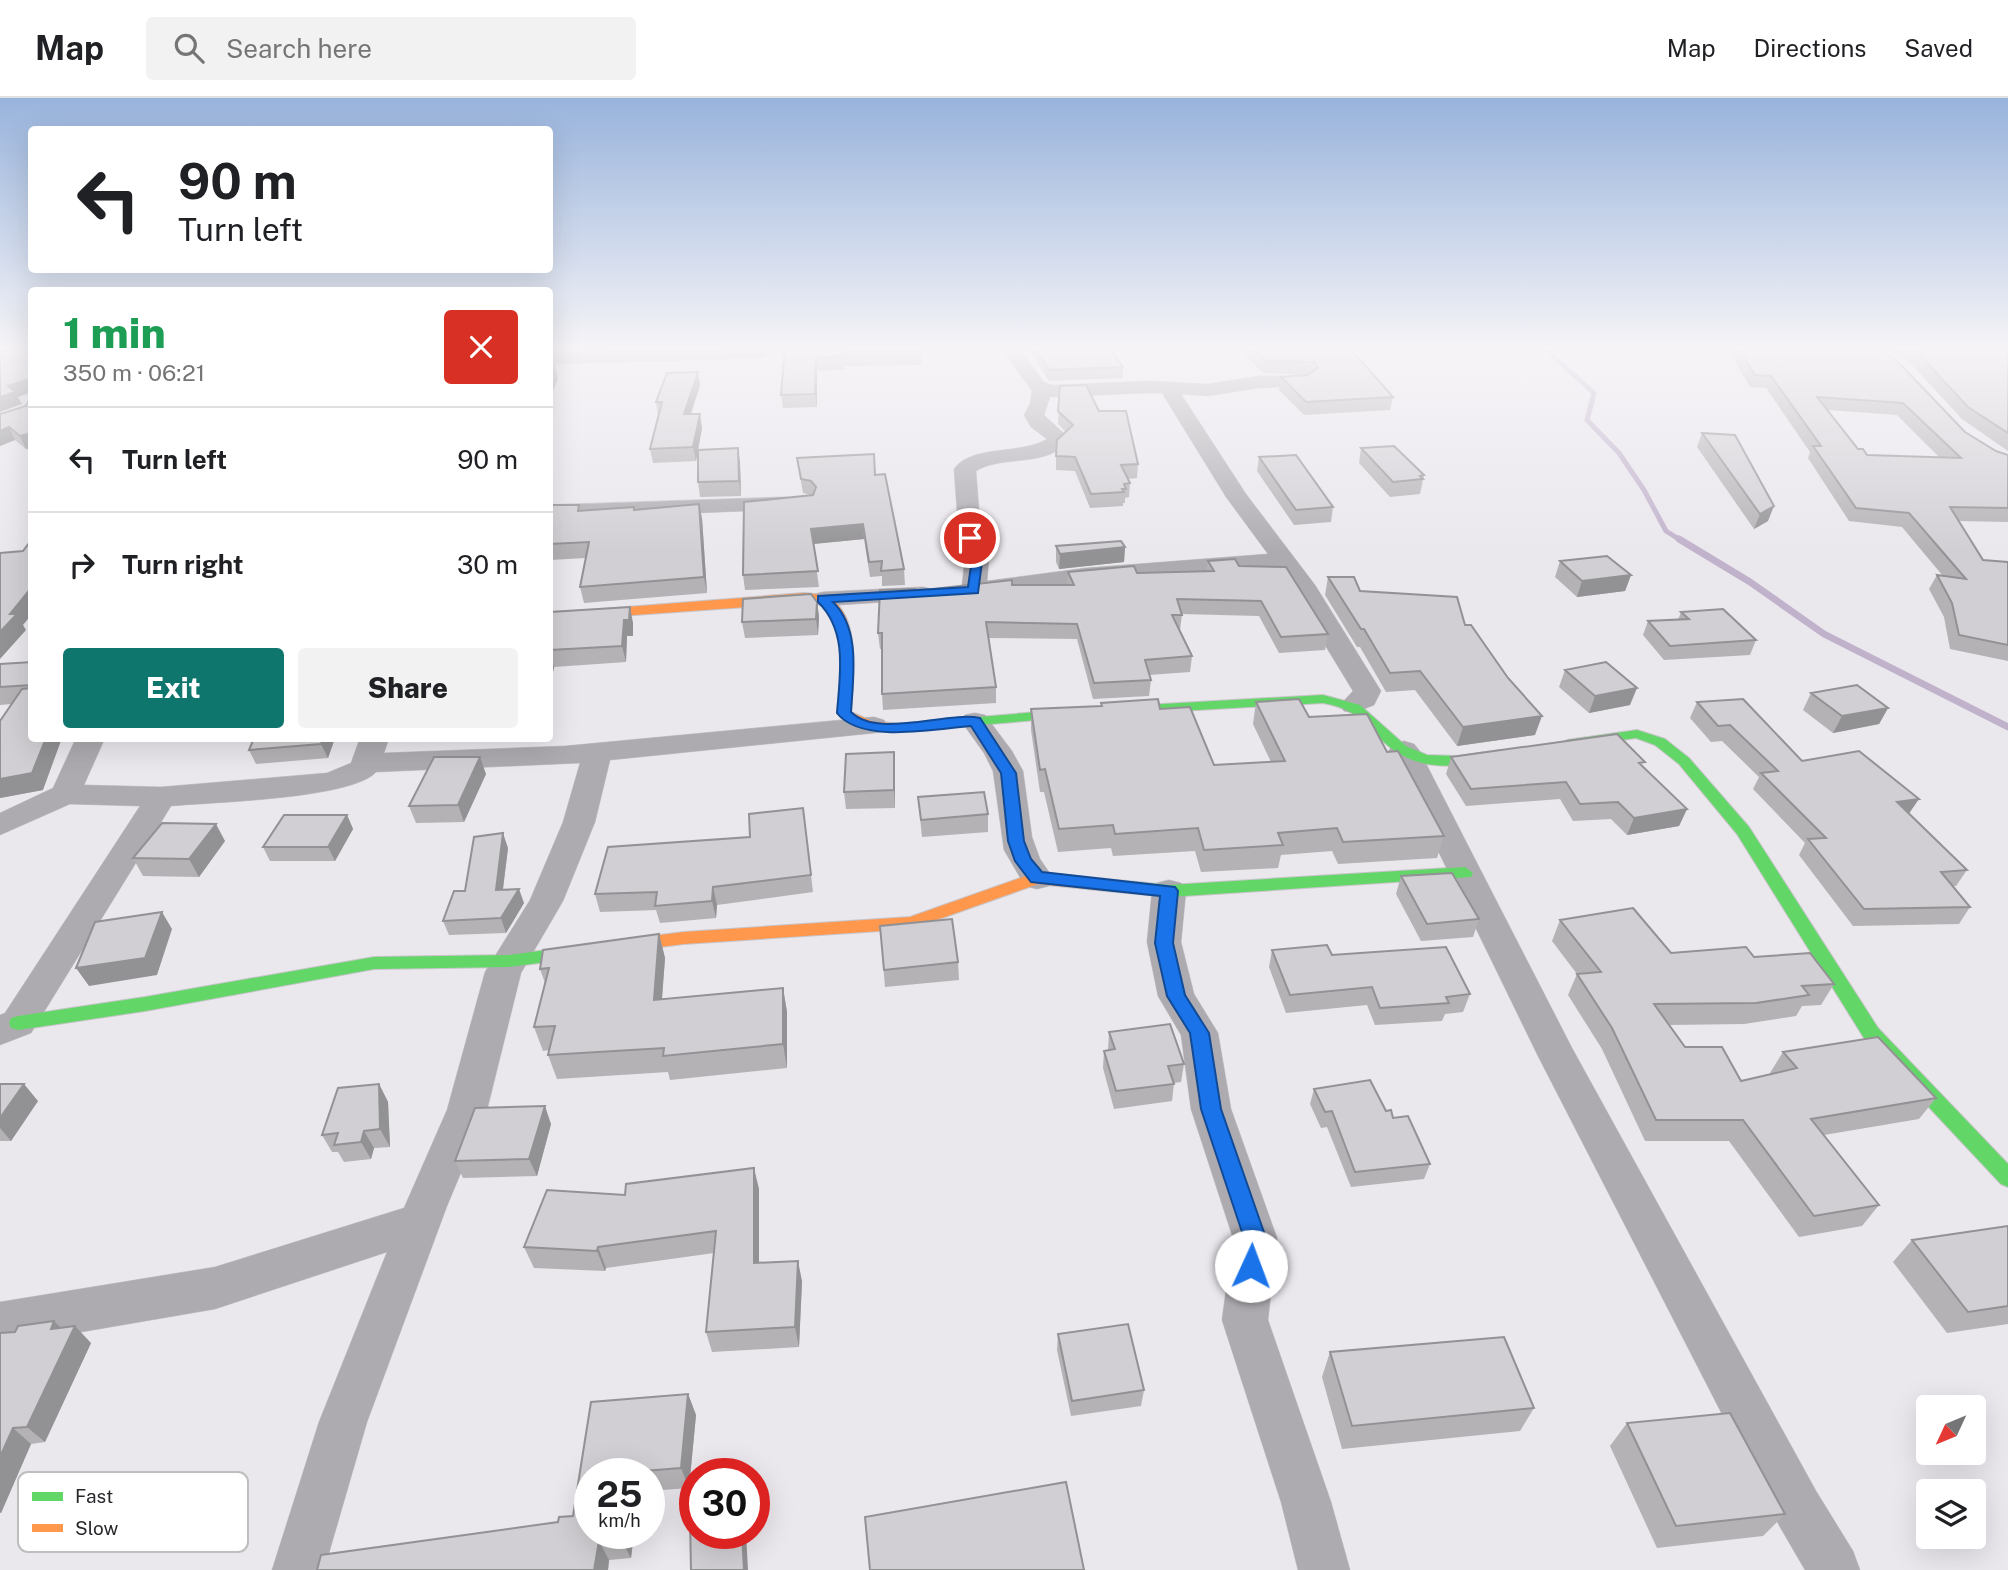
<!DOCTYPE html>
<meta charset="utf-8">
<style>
:root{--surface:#fff;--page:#f2f2f2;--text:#202124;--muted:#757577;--line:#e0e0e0;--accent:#0f766e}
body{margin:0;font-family:"Public Sans",sans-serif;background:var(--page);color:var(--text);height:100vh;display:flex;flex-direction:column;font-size:26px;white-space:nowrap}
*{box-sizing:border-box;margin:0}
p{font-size:23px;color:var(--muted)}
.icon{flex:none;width:38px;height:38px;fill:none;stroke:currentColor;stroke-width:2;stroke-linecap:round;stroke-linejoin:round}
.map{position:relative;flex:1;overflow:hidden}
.panel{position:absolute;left:28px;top:189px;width:525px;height:455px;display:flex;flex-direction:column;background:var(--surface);border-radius:7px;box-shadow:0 7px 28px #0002}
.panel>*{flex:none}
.guide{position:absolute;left:28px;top:28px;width:525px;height:147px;border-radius:7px;box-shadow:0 7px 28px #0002;background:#fff;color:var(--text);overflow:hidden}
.needle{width:46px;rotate:226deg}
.fabs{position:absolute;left:1916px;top:1297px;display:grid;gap:14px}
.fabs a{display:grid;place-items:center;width:70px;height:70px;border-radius:7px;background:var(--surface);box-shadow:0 7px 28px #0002;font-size:35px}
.speed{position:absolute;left:574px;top:1360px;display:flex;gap:14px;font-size:35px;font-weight:700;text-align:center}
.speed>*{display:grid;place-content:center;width:91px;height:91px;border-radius:50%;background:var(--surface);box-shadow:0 7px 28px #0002;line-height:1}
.speed small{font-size:18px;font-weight:400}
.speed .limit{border:10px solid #d22;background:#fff;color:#111}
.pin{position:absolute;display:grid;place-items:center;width:60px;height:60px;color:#fff;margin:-30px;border:4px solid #fff;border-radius:50%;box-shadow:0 2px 7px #0007}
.me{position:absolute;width:77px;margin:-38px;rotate:2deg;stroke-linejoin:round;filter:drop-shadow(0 0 5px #0008)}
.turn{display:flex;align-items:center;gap:24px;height:147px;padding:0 35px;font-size:32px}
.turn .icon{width:91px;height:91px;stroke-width:2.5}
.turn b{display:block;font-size:49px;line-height:60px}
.round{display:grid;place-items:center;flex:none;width:74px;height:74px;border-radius:7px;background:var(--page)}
.head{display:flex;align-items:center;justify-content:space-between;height:119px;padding:0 35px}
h1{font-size:42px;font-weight:800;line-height:52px;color:#1e9e55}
.action{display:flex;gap:14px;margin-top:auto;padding:14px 35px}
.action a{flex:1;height:80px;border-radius:7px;background:var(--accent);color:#fff;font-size:28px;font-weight:800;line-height:80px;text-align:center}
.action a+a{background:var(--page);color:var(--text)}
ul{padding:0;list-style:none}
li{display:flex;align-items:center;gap:21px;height:105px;padding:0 35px;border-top:2px solid var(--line)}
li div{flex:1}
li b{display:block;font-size:26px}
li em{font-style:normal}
header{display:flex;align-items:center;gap:42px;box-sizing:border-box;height:98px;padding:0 35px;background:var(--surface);border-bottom:2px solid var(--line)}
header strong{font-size:33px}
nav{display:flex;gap:38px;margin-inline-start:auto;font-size:24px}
.search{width:490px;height:63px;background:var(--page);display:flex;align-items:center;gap:18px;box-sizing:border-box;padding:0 24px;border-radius:7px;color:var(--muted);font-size:26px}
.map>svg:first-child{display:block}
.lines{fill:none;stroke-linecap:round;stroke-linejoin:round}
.stream-far1{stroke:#c1b2cb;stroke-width:5}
.stream{stroke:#c1b2cb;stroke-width:7}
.street-casing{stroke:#c7c5c9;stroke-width:1}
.fast-casing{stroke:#c7c5c9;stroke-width:2}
.slow-casing{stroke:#c7c5c9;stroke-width:2}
.street{fill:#aeabb0;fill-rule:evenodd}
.fast{fill:#63d668;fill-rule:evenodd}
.slow{fill:#ff974d;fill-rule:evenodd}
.wall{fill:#b4b2b5;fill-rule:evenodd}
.shaded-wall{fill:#929194}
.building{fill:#d1cfd3;stroke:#929194;stroke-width:2;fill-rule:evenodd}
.route{fill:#1a73e8;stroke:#114b97;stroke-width:2}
.key{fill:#fff;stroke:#bfbebf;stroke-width:2}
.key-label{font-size:19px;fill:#29272b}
</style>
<header>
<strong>Map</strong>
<div class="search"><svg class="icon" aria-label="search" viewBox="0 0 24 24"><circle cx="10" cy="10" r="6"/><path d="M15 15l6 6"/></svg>Search here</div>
<nav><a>Map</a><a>Directions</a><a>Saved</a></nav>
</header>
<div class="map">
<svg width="2008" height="1472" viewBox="0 0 2008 1472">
<rect width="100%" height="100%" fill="#eae7ed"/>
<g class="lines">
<path class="stream-far1" d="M1543,249L1594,295L1587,322L1619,355L1644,392L1666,433L1682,443"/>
<path class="stream" d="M1679,441L1750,484L1824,536L2008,629"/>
<g class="street-casing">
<path id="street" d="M752,249H770L771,255L762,260L550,266V256Z
M1000,249H1018L1044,284L1052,287L1148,283L1208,286L1258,278H1311L1313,282L1304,288L1258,290L1208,298L1181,296L1246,396L1315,487L1381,593L1374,607L1354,615L1344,613L1340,607L1353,593L1278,470L1086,484L974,500L962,498L959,493L962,488L966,449L959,440L954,371C972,346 1021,357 1047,341L1031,329L1024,317L1030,306L1032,293ZM1148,295H1162L1226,399L1268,456L1086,470L987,483L990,448L981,438L976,373C1004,356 1048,371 1070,341L1044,317L1050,299Z
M786,399L794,401L797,406L794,411L550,421V407Z
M923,489L932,491L935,496L932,501L823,508L814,506L811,501L814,496L823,494Z
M975,615L985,617L1012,653L1023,673L1032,739L1040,761L1053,780L1049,788L1037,791L1025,788L1004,752L993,673L984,655L961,623L965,617Z
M874,619L884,622L888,628L884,634L610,662L595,724L563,803L521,875L487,1012L447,1108L367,1324L324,1472H272L319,1324L387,1154L215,1211L0,1248V1204L215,1169L404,1110L447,1012L485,874L530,802L563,724L580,665L376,674C352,701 212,704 171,708L31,935L0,947V917L5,915L140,708L70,706L0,737V715L53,690L76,640H105L84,687L161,689L327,675L351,665L360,640H389L384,655L565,648Z
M1404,643L1414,646L1419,652L1572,950L1816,1393L1853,1453L1860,1472H1805L1780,1429L1538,958L1389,652L1394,646Z
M1169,782L1181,785L1186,793L1181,844L1194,896L1218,935L1231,1011L1277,1140L1268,1222L1331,1404L1350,1472H1298L1281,1404L1222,1222L1233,1140L1191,1011L1181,937L1158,898L1147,844L1152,793L1157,785Z"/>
</g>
<g class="fast-casing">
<path id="fast" d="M1323,597L1360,607L1406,648L1427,657L1457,658L1501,652L1508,656C1500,663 1483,664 1472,665C1441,671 1410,668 1385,645C1363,624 1356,611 1323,605L1074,619L907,633L900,629L907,625L1074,611Z
M1637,632L1665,641L1689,660L1749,729L1878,930L2008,1066V1089L2001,1086L1864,940L1737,736L1679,666L1655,647L1636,640L1567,650L1560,646L1567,642Z
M1465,769L1473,775L1471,779L1169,799L1106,793L1098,787L1106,781L1169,787Z
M644,839L650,841L653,845L650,849L644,851L509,869L374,871L145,913L18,932L11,930L9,925L11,920L18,918L145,899L374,859L509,857Z"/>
</g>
<g class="slow-casing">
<path id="slow" d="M804,495C815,496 827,497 836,505C860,527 853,584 851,614L874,624L912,626L914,629L912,632C889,637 853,634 837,615C840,581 850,525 817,504L550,523V515Z
M1037,774L1106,781L1114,787L1106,793L1038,786L911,831L684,846L644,851L638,849L635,845L638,841L644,839L684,834L910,819Z"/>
</g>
<use href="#street" class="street"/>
<use href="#fast" class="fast"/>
<use href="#slow" class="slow"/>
</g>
<path class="wall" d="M785,249H922V267L844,268L845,271L817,273V309L783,310L781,297Z
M1031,249H1109L1123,269V280L1049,283L1030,253Z
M1237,249H1349L1393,299L1390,312L1304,317L1279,292L1281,279L1309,277L1263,275Z
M1721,249H1879L1965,334L1996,353L2008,357V424L1958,423L1983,462L2008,464V563L1950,551L1944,519L1929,491L1937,477L1943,478L1902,429L1849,423L1808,360L1810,354L1766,290L1750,289L1726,249ZM1827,312L1897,317L1940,360L1867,357L1858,351Z
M1889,249H1980L1999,251L1998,249H2008V353L1962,321L1912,267Z
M698,274L700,287L691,316L702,330L696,363L653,365L650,351L658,317L656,304Z
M1060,288L1099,313L1138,366L1137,380L1128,381L1130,385L1129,399L1125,400V405H1123V408L1090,410L1075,373L1056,372V358L1066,334L1058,326Z
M32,307V350L26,351L15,342L0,348V316Z
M1702,335L1768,423L1754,431L1697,349Z
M1361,350L1424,377L1420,396L1390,399L1359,365Z
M1259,359L1333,409L1331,424L1294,427L1257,373Z
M797,360L875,377L904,471L905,487L882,488V478L870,479L864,441L813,446L819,489L745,492L743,477L811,397L803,395Z
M740,364L741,398L700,399L698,384Z
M550,407H579L580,413L635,412L702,420L707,495L584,505L580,489L586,460L550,462Z
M1056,448L1125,449L1124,464L1059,471L1056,464Z
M1208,463L1239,468L1328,536L1325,552L1279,555L1259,518L1182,516L1180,532H1179L1192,558L1190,574L1149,577L1151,582L1149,598L1093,601L1077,541L988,540L996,589V605L883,612L882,596V551H880L878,535L915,493L1012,487H1067L1068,474L1137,475L1206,474Z
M1560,463L1631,477L1625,493L1577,499L1555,479Z
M1328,479L1360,493L1465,527L1535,637L1457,648L1415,592L1386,594L1360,549H1357L1325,497Z
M817,504L819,519L818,537L745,540L742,524Z
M550,514L633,525V538H627L626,564L554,569L553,574L550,575Z
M1681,514L1756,542L1750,557L1664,562L1643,537L1648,523L1678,522Z
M32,564V640L43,692L0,700V623L12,606L0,607V566Z
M1565,572L1630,607L1589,615L1559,589Z
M1811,595L1888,610L1879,626L1833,635L1803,612Z
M1256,604L1309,619L1387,654L1444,738L1437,760L1338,766L1332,753L1281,757L1278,770L1201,774L1195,753L1113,758L1111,750L1058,754L1044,694H1040L1031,632V611L1101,608V605L1160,611L1214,667L1271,664L1253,626Z
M1697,604L1802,663L1909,716L1967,772L1956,788H1953L1970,809L1959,826L1853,828L1799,757L1805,745L1753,691L1759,679L1722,643L1711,644L1690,620Z
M335,640L328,660L256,666L249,652Z
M1451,659L1643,669L1687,711L1679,728L1627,737L1611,721L1573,723L1560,701L1466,708L1446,676Z
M895,671V710L846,711L844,694Z
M486,676L464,724L416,725L409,708Z
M918,699L988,716V734L922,739Z
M803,710L813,794L717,807L716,820L660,825L656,812L600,814L595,796L750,739Z
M347,717L353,731L335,763H270L263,749Z
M225,743L199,779L143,778L133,760Z
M508,750L503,791L524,805L506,835L449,837L443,823L465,793Z
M1401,778L1479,821L1473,839L1421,843L1396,796Z
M1560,822L1671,855L1754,859L1834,886L1821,907L1802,908L1796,918L1744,926L1669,927L1685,949L1741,983L1771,976L1770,975L1783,954L1936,1000L1919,1021L1824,1037L1879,1107L1862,1128L1799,1139L1729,1043H1645L1602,951L1568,897L1577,876L1552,843Z
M880,828L958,864L959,882L885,889Z
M659,836L665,860L662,901L783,890L787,914V970L670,982L668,974L557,981L548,957L549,952L543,953L534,929L545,885L540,871Z
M1272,852L1332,857L1470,896L1463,914L1445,916L1442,923L1375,927L1367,907L1286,915L1269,869Z
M1109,934L1184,966L1181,984L1174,985L1172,1003L1114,1011L1103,970L1104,953L1108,952Z
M0,986L38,1003L11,1043H0Z
M379,986L388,1004L390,1049L374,1050L371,1061L344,1064L338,1054H332L322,1037Z
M1314,991L1386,1013L1393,1020L1430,1066L1424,1081L1351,1089L1327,1029L1321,1030L1310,1006Z
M551,1026L537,1078L463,1080L455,1063Z
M759,1091V1165L802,1183L799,1249L712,1254L706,1234L714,1155L606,1170L605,1173L534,1170L524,1149L625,1097Z
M2008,1128V1226L1947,1235L1893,1164L1912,1142Z
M61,1230L91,1245L45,1344L31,1346L1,1415H0V1235Z
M1058,1236L1144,1292L1141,1308L1071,1318L1057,1252Z
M1330,1254L1534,1310L1520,1333L1342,1351L1322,1279Z
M688,1296L696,1317L689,1390L649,1393V1376H590V1435H634L631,1460L609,1462L608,1472H317L321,1457L558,1424L559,1419L573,1418L591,1304Z
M1627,1325L1785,1416L1763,1438L1657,1450L1610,1348Z"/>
<path class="shaded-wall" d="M816,260L817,273V309L815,296Z
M555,268L558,281L550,300V280Z
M698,274L700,287L686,330L684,316Z
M32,280V294L18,299L22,306L0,314V299L8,288Z
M700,316L702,330L696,363L693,349Z
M9,329L15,342L0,348V333Z
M32,335V350L26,351L20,338Z
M738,350L740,364L741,398L739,383Z
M699,406L702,420L707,495L704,479Z
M1774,408L1768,423L1754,431L1760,416Z
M863,426L864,441L813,446L811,431Z
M1125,449L1124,464L1059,471L1060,456Z
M1631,477L1625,493L1577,499L1582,483Z
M32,489V516L23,527L26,532L0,561V534L10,516Z
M817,504L819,519L818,537L816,521Z
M630,509L633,525V538H627L626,564L622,548L624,522Z
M550,554L554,569L553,574L550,562Z
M1637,590L1630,607L1589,615L1595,598Z
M1888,610L1879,626L1833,635L1842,618Z
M1542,618L1535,637L1457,648L1463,629Z
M46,640H62L43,692L0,700V681Z
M323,640H335L328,660L321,646Z
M894,654L895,671V710L894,692Z
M480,659L486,676L464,724L458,707Z
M1919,701L1908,717L1897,704Z
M1687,711L1679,728L1627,737L1634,720Z
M347,717L353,731L335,763L328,749Z
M216,726L225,743L199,779L189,761Z
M503,735L508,750L501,806L496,792Z
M713,789L717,807L716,820L712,803Z
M519,791L524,805L506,835L501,820Z
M162,814L172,831L157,877L89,888L76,870Z
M659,836L665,860L660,926L654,902Z
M783,890L787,914V970L783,946Z
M24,986L38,1003L11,1043L0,1030V1020Z
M379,986L388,1004L390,1049L380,1031Z
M545,1008L551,1026L537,1078L529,1061Z
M364,1033L374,1050L371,1061L361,1044Z
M754,1070L759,1091V1186L754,1165Z
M598,1149L606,1170L605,1173L597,1153Z
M798,1163L802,1183L799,1249L795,1229Z
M54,1223L70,1239L75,1228L91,1245L45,1344L27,1329L51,1231Z
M688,1296L696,1317L689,1390L681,1370Z
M13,1330L31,1346L1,1415L0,1414V1359Z
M622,1435H634L631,1460L621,1442Z
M742,1435H746L748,1472H744Z
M599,1443L609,1462L608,1472H594Z"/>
<path class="building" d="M0,249H32V280L8,288L15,294L0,299Z
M785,249H922V254L843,255L844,258L816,260L815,296L781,297Z
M1034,249H1109L1123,269L1049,272Z
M1250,249H1349L1393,299L1306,304L1281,279L1307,277L1318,270L1315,264L1265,263Z
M1737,249H1879L1901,267L1965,334L1996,353L2008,357V410L1950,409L1983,462L2008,464V547L1959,537L1952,505L1937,477L1966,481L1909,415L1856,410L1813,348H1821L1771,278L1755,277ZM1817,299L1903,305L1961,360L1867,357L1863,351H1858Z
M1910,249H1980L2008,252V335L1968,309L1918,255Z
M550,268H555L550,280Z
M698,274L684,316H700L693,349L650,351L662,304H656L667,275Z
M1086,287L1099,313H1126L1138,366L1121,367L1130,385L1124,386L1126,391H1122L1124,394L1091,396L1075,359L1056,358L1057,342L1073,327L1058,313L1060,288Z
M28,304L32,307V335L20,338L9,329L0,333V316L26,308Z
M1702,335L1735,337L1774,408L1760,416Z
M1394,348L1424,377L1420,378L1423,381L1393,384L1361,350Z
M738,350L739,383L698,384V352Z
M874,356L875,377L885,376L904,471L881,473L882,463L869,464L863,426L811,431L818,473L743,477L744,404L813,397L816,389L811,383L801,381L797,360Z
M1296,357L1333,409L1296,412L1259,359Z
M699,406L704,479L580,489L589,444L550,446V407H579L578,413L634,409V412Z
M32,441V489L10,516H17L0,534V455L23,453Z
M1121,443L1125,449L1060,456L1056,448Z
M1607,458L1631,477L1582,483L1560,463Z
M1235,461L1239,468L1286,469L1328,536L1281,539L1261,503L1177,501L1182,517H1172L1192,558L1145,562L1151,582L1094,585L1077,526L986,524L996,589L882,596V535H878L880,492L915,491V493L1012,482V487H1074L1068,474L1134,468L1137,475L1214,473L1208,463Z
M1328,479H1354L1360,493L1457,499L1465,527H1471L1508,580L1542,618L1463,629L1420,573L1390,575L1364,531H1361Z
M811,496L817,504L816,521L742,524L743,501Z
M630,509L629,522H624L622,548L550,552V514Z
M1723,511L1756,542L1670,548L1648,523L1689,521L1681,514Z
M32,564V587L0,589V566Z
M1606,564L1637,590L1595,598L1565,572Z
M1857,587L1888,610L1842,618L1811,595Z
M32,590V640H46L32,675L0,681V623L22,591Z
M1158,601L1160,611L1190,609L1214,667L1285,663L1256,604L1299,601L1309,619L1367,616L1387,654L1398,653L1444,738L1343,744L1337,730L1278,735L1283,747L1204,752L1198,730L1115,736L1113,727L1059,731L1045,671L1040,672L1031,611L1102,608L1101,605Z
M1743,601L1802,663L1859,653L1919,701L1897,704L1967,772L1941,774L1970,809L1864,811L1808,741L1826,740L1761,675L1778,673L1730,627L1718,628L1697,604Z
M1617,636L1645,664L1639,665L1687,711L1634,720L1618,704L1580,706L1566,684L1471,691L1451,659Z
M254,640H323L321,646L249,652Z
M894,654V692L844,694L846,656Z
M434,659H480L458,707L409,708Z
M984,694L988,716L921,722L918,699Z
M803,710L811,777L713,789L712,803L655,808L657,794L595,796L608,749L750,739L749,716Z
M284,717H347L328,749H263Z
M162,725L216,726L189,761L133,760Z
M503,735L496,792L519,791L501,820L443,823L454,793H465L474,739Z
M1452,775L1479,821L1427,826L1401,778Z
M1633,810L1671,855L1746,849L1754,859L1810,855L1834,886L1802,888L1809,897L1756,905L1654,906L1685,949H1722L1741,983L1797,970L1783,954L1878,939L1936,1000L1811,1021L1879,1107L1814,1118L1743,1022H1656L1612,930L1577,876L1601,874L1560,822Z
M162,814L145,860L76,870L95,824Z
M952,821L958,864L884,872L880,828Z
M659,836L654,902L783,890V946L663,958L664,950L548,957L555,928L534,929L549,870L540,871L543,852Z
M1327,847L1332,857L1446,849L1470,896L1446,899L1449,905L1380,910L1372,889L1290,897L1272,852Z
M1170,926L1184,966L1168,968L1174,986L1116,993L1104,953L1115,951L1109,934Z
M1370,982L1386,1013L1391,1012L1393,1020L1408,1018L1430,1066L1355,1074L1332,1013L1325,1014L1314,991Z
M0,986H24L0,1020Z
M379,986L380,1031L364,1033L361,1044L334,1047L338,1035L322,1037L338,990Z
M545,1008L529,1061L455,1063L475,1010Z
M754,1070V1165L798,1163L795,1229L706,1234L716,1133L598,1149L597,1153L524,1149L547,1092L625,1097L626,1086Z
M2008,1128V1208L1968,1214L1912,1142Z
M54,1223L51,1231L75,1228L27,1329L13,1330L0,1359V1235L15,1234L18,1228Z
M1128,1226L1144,1292L1072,1303L1058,1236Z
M1504,1239L1534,1310L1352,1328L1330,1254Z
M688,1296L681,1370L631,1374V1376H590V1435H622L621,1442L599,1443L594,1472H317L321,1457L558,1424L559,1419L573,1418L591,1304Z
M1730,1315L1785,1416L1676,1428L1627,1325Z
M1066,1384L1084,1472H870L865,1419Z
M695,1418V1435H742L744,1472H691L690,1419Z"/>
<linearGradient id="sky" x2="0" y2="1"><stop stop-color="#98b3dc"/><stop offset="0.55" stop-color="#f6f4f7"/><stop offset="1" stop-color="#f6f4f7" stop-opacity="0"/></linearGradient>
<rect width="2008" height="455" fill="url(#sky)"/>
<path class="route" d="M966,438H974L984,448L978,495L833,504C861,531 853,579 851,614C878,641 947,613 980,620L1016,675L1024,743L1031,761L1042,774L1175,789L1178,793L1173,845L1185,897L1209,935L1221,1011L1266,1140L1259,1175L1251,1178L1244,1175L1240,1168L1244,1140L1201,1011L1190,935L1167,898L1155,845L1160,798L1031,784L1015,763L1008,743L1001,675L971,628C935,631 861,646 837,615C840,576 848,533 818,504V498L968,489L973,454L972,449L964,440Z"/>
<rect x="18" y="1374" width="230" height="80" rx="10" class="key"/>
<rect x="32" y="1394" width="31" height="9" fill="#63d668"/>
<rect x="32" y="1426" width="31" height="8" fill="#ff974d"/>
<g class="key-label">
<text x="75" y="1405">Fast</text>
<text x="75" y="1437">Slow</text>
</g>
</svg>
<div class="fabs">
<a><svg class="needle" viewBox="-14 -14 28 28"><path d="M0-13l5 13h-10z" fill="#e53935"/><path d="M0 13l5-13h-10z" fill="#757577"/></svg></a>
<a><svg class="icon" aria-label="layers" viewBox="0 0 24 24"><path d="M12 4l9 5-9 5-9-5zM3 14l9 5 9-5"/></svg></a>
</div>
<div class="speed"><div>25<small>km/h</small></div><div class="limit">30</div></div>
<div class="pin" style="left:970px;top:440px;background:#d93025"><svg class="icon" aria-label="arrive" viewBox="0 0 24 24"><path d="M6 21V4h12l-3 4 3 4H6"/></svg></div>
<svg class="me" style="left:1251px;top:1168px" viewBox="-20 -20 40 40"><circle r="19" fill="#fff"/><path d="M0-13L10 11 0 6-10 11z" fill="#1a73e8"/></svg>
<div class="guide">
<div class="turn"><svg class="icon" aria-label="left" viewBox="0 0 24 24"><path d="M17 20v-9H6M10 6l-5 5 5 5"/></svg><div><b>90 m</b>Turn left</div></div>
</div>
<section class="panel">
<div class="head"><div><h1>1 min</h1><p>350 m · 06:21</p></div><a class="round" style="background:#d93025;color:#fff"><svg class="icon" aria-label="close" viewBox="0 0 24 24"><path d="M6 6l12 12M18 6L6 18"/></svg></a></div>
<ul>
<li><svg class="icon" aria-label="left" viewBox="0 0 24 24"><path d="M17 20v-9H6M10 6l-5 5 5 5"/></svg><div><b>Turn left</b></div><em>90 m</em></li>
<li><svg class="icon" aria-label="right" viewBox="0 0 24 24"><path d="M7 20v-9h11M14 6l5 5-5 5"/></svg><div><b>Turn right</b></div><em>30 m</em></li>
</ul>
<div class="action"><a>Exit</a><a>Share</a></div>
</section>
</div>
